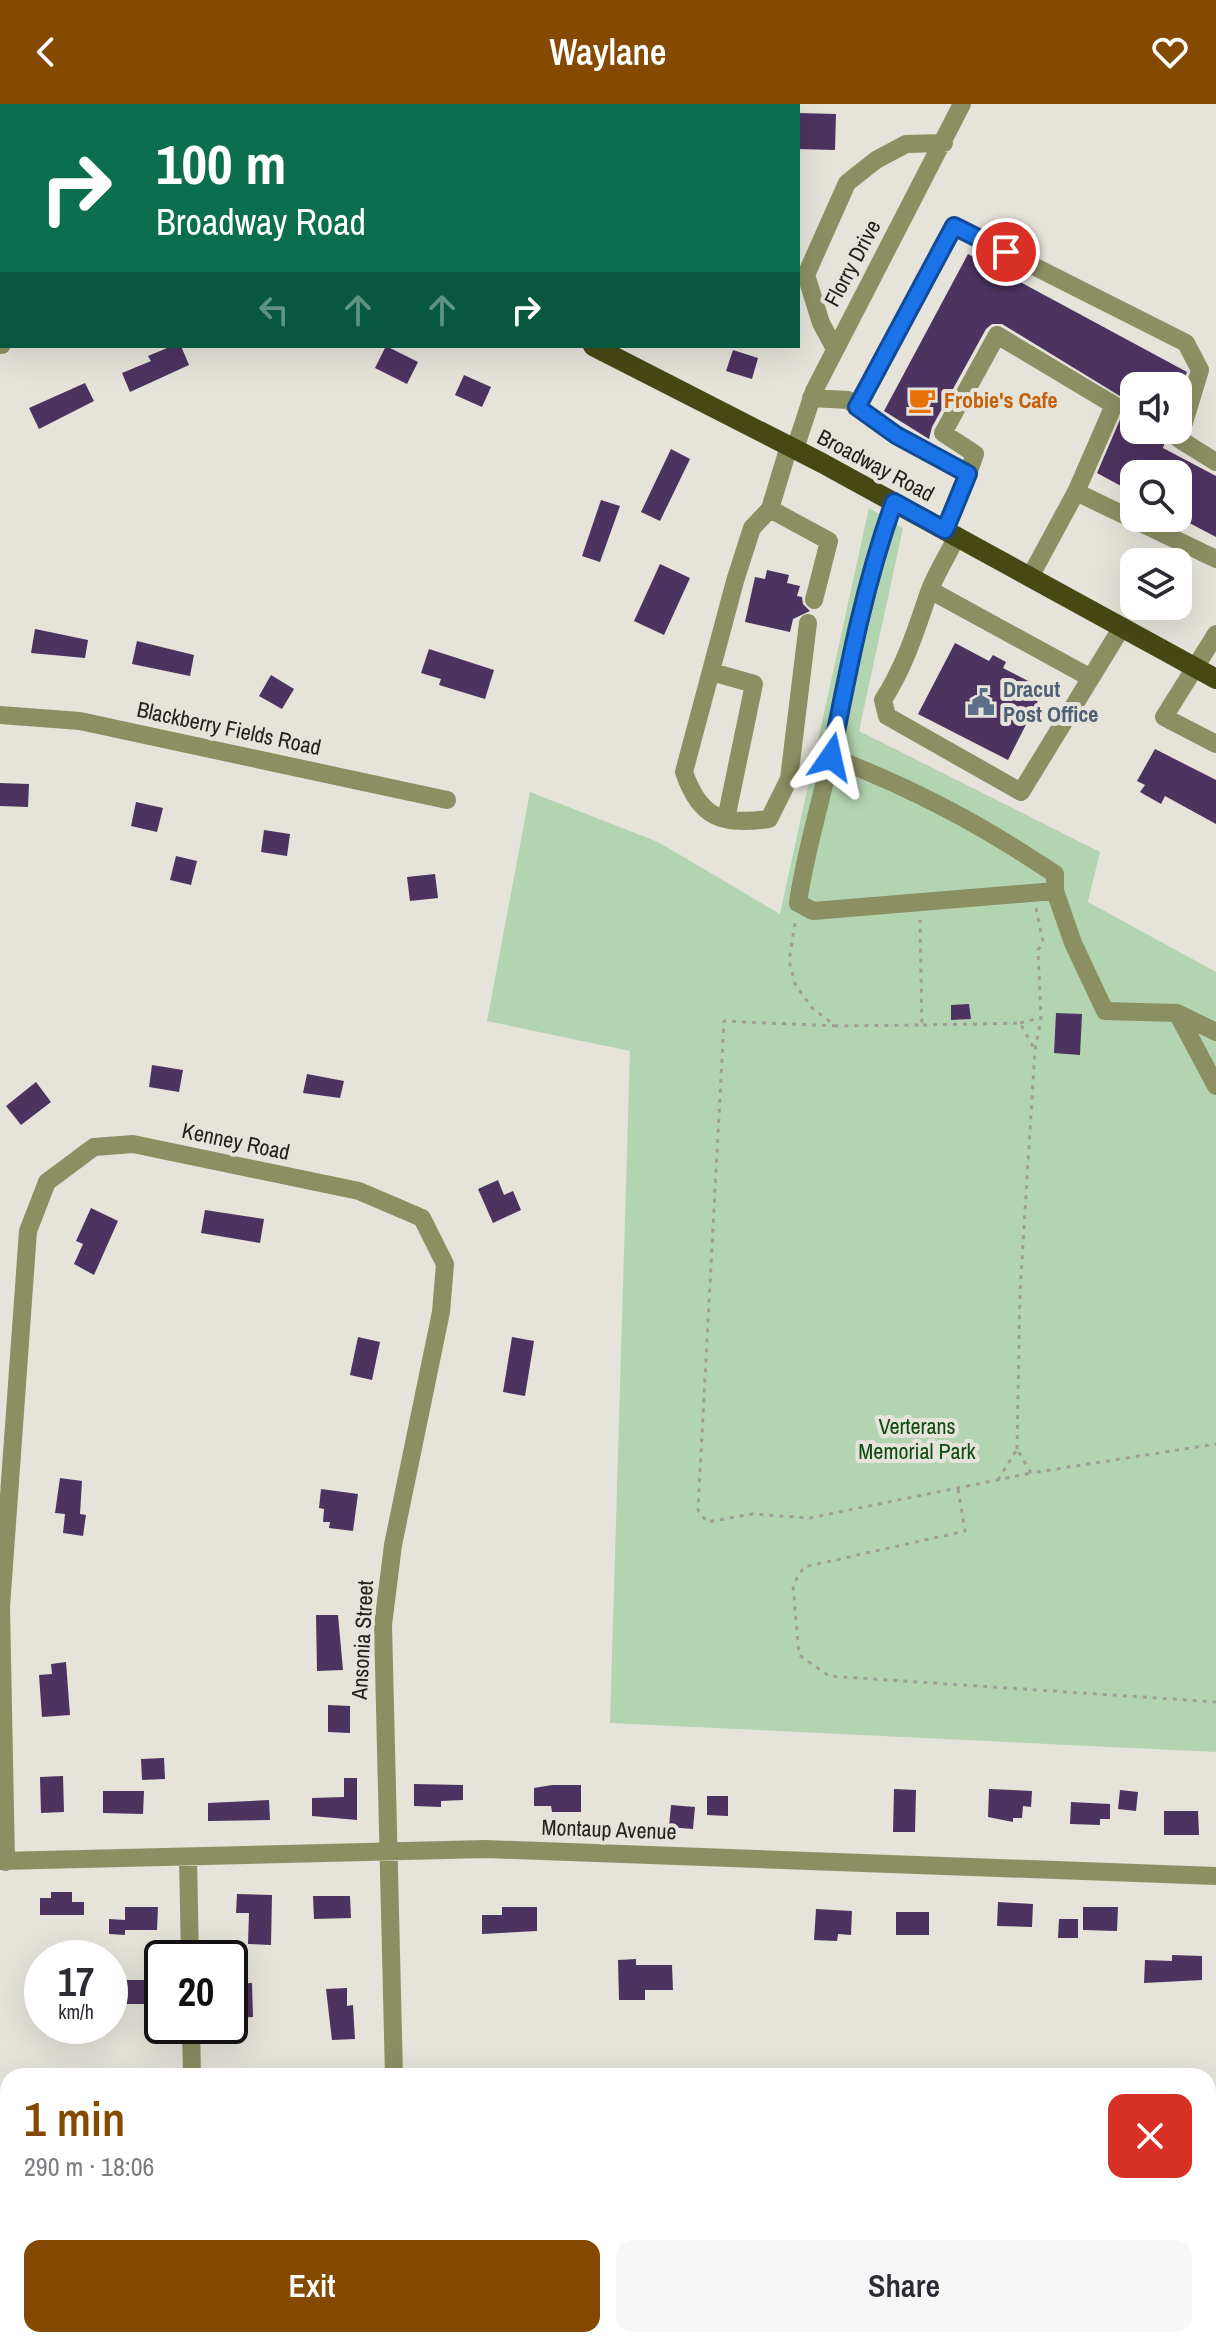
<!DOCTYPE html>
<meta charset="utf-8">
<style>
:root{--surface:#fff;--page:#f7f7f7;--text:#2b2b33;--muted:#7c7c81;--accent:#854a01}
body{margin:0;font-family:"Archivo Narrow",sans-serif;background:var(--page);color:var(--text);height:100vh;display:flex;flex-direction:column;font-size:30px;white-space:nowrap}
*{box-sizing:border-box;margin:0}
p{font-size:26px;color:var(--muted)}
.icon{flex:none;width:44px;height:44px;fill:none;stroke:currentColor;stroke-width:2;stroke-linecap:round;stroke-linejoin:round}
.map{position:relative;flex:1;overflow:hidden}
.panel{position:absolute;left:0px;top:1964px;width:1216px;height:280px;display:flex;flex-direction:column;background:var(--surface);border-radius:24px 24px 0 0;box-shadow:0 8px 32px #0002}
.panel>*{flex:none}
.banner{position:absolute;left:0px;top:0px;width:800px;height:244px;box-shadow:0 8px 32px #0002;background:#0b6e4f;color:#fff;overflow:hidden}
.tools{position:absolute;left:1120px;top:268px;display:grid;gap:16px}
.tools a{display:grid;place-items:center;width:72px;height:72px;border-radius:16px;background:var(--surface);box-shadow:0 8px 32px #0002;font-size:40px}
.speed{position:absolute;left:24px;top:1836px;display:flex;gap:16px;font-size:40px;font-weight:700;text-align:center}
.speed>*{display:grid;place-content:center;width:104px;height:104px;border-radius:50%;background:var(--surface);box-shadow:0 8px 32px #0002;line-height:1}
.speed small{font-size:20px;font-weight:400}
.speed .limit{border:4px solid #111;border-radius:12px;background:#fff;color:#111}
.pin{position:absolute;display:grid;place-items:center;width:68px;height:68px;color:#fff;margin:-34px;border:4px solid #fff;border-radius:50%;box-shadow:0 2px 8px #0007}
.me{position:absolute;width:88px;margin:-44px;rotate:11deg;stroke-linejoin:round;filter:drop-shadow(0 0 6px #0008)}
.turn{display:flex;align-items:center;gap:28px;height:168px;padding:0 24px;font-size:36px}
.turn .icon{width:104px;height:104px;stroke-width:2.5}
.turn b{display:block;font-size:56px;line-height:68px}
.lanes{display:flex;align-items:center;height:76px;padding:0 24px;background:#0003;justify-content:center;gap:40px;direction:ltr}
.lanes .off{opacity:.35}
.round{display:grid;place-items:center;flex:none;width:84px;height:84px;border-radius:16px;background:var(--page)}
.headline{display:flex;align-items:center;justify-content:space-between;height:136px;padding:0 24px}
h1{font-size:48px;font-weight:600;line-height:60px;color:var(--accent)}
.cta{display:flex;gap:16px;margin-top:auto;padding:16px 24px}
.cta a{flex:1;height:92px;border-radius:16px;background:var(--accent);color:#fff;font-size:32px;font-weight:600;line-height:92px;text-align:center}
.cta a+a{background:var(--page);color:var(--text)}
header{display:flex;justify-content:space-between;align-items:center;height:104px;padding:0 24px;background:var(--accent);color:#fff;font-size:36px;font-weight:600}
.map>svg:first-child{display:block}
.green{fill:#b3d4b0}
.building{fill:#4d3360}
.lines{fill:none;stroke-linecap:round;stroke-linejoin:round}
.path{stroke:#9f9d96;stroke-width:3;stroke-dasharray:4 6;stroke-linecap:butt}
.minor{stroke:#8c8f62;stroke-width:18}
.major{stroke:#474915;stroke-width:20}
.route-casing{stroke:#114b97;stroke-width:20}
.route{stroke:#1a73e8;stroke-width:14}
.labels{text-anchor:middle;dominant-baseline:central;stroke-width:8;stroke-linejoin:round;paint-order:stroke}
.street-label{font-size:22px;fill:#23221f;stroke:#e5e3da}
.food-label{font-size:22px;font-weight:bold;fill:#c56008;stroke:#e5e3da;text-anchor:start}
.service-label{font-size:22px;font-weight:bold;fill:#4e5e75;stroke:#e5e3da;text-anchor:start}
.park-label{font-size:22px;fill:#0d4c0f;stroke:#e5e3da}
</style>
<header><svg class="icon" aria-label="back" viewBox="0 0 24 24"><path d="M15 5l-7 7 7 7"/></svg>Waylane<svg class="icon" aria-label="heart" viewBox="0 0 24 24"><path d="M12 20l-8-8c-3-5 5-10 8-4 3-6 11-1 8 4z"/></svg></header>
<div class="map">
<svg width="1216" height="2244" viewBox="0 0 1216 2244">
<rect width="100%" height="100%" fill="#e5e3da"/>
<path class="green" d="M869,404L903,424L859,627L1100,748L1088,798L1216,868V1648L610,1619L630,947L487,917L530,688L658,738L780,810Z"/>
<path class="building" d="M798,9L836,10L835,46L798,45Z
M968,150L1187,268L1181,282H1134V326H1169L1163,344L1216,372V433L1178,413V370H1134V389L1097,369L1128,297L1002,220H992L986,225L932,323L929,335L884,307Z
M172,242H181L189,261L130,288L122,269L151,257L148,252Z
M386,242L418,258L407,280L375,264Z
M733,246L758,254L752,275L726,267Z
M464,271L491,283L482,303L455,291Z
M85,279L94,297L39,325L29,304Z
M671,345L690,355L660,417L641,408Z
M601,396L620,402L600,458L582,452Z
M660,460L690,474L664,531L634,517Z
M767,466L789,471L787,479L800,482L797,492L802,493L803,500L810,507L793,515L790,528L745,518L755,473L765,475Z
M35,525L88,536L85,554L31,549Z
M137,537L194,551L190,572L132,560Z
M955,539L989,557L993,551L1006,558L1003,564L1044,585L1008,656L918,610Z
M429,545L494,566L485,595L439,581L441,575L421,569Z
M271,571L294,585L282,605L259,592Z
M1155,645L1216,676V720L1165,692L1161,700L1140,688L1145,681L1137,677Z
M0,679L29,680L28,703L0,702Z
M136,698L163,704L157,728L131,722Z
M264,726L290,730L287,752L261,748Z
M176,752L197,757L191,781L170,776Z
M435,770L438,794L410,797L407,773Z
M969,900L971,915L951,916V901Z
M1056,909L1082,910L1080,951L1054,949Z
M152,961L183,966L179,988L149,983Z
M307,970L344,977L340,994L303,989Z
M36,978L51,998L21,1021L6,1002Z
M498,1076L504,1091L513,1087L521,1106L493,1119L478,1085Z
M91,1104L118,1117L94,1171L74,1160L83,1140L76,1137Z
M205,1106L264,1115L260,1139L201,1129Z
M358,1233L380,1238L372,1276L350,1271Z
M512,1233L534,1237L525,1292L503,1288Z
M60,1374L82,1377L80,1410L86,1411L83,1432L63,1429L65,1410L55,1409Z
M321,1385L358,1390L353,1427L329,1424L330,1418H323L324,1405L319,1404Z
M316,1511H338L343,1566L317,1567Z
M66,1558L70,1611L42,1613L39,1571L52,1570L51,1560Z
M328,1601L350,1602V1629L328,1628Z
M164,1654L165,1675L142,1676L141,1655Z
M63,1672L64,1708L41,1709L40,1673Z
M344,1674H357V1716L312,1712V1694L344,1693Z
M414,1680L463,1681V1696L441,1697V1703L414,1702Z
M552,1681H581V1708H552L551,1702H534V1684Z
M894,1685L916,1686L915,1728H893Z
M989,1685L1032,1687L1031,1703L1023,1702L1022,1714H1013V1718L988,1713Z
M1120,1686L1138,1688L1136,1707L1118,1705Z
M103,1687H144L143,1710L103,1709Z
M707,1692H728V1712L707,1711Z
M269,1696L270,1716L208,1717V1699Z
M1071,1698L1110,1700V1715H1100V1721L1070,1720Z
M671,1701L695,1703L693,1725L669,1723Z
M1164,1707H1198L1199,1731H1164Z
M51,1788H72V1798H84V1811H40V1794H51Z
M237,1790L272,1791L271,1841L248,1840L249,1809H236Z
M313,1792H350L351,1814L314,1815Z
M998,1798L1033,1800L1032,1823L997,1822Z
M125,1803H158L157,1826H125V1831L109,1830V1815L125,1816Z
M502,1803H537V1827L482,1830V1811H502Z
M1083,1803H1118L1117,1827L1083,1826Z
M816,1805L852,1807L851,1831L838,1830L837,1837L814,1836Z
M896,1808H929V1831H896Z
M1059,1815H1078V1834H1058Z
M1172,1851L1202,1852V1876L1144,1879L1145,1856L1172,1857Z
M636,1855V1861H672L673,1886H645V1896H619L618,1856Z
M126,1876H149V1900H127Z
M252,1879L253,1913L230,1914V1880Z
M347,1884V1902L353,1901L355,1935L332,1936L326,1885Z"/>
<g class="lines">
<path class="path" d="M795,819L789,857L796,882L813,905L836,922L922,921L920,816
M1020,919L1040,914
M923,921L1020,919L1035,946
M836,922L724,917L698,1406L707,1418L752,1410L810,1414L1031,1369
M1017,1345L1020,1188L1035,946L1041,914L1038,846L1043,838L1036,804
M998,1376L1017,1345L1031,1369L1216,1340
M958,1385L965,1427L804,1463L793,1481L799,1551L829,1572L1216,1598"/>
<path class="minor" d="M252,0L254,2
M419,0L422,2
M660,0L661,2
M294,2L295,0
M570,2L571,0
M0,163L2,167
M0,241H2
M835,245L821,219L806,171L847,79L876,56L906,40L944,39
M811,294L848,296L896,331L968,370L945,426
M857,303L954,122L1186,239L1200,266L1179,335L1216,358
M789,342L770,405L752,424L735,477L684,668C700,715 722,721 769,715L789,675L808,519
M795,345L814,287L962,0
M968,370L975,350L943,329L997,231L1114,301L1076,388L1030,473
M1076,388L1216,455
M770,405L829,437L814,496
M957,432C948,451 936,469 929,488C916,526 905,562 883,596L887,612L1021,688L1122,523
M930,486L1089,573
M1216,530L1164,613L1216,640
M712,568L754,580L726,715
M0,611L80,617L447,696
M831,653C913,684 982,721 1055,770V787L813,807L798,799C805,748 821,700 831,649C850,564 865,480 894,398
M1055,787L1073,839L1105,907L1177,909L1216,928
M1177,909L1216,982
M188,1754L190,1854
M0,1757L486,1745L1216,1772
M6,1758L1,1503L28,1127L47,1078L94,1043L133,1040L359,1087L422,1114L445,1160L441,1208L393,1441L383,1521L394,1972
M191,1922L192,1972
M1208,2138L1216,2137
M397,2236V2244"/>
<path class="major" d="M143,0L148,2
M593,242L822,359L1216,575"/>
</g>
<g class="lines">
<g class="route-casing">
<path id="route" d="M831,653C848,567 864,481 894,398L945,426L968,370L896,331L857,303L954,122L1006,148"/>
</g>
<use href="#route" class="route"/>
</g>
<defs>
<g id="cafe-bare" transform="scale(2.16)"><path d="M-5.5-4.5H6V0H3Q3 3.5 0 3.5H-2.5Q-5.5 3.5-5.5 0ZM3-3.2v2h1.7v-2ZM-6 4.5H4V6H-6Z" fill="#e8710a" stroke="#e5e3da" stroke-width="2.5" paint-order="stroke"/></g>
<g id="civic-bare" transform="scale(2.16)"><path d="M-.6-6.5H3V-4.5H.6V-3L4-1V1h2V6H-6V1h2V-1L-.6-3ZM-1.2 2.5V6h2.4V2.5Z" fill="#5c6f8a" stroke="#e5e3da" stroke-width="2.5" paint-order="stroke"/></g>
</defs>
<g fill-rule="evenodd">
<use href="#cafe-bare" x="922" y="296"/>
<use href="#civic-bare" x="981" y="598"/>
</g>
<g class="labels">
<g class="street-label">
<text transform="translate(852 159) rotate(-62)">Florry Drive</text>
<text transform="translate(876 361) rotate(28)">Broadway Road</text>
<text transform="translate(229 624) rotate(12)">Blackberry Fields Road</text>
<text transform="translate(236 1037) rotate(12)">Kenney Road</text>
<text transform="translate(362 1536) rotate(-87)">Ansonia Street</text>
<text transform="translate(609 1725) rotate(2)">Montaup Avenue</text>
</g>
<g class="food-label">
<text x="944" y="296">Frobie's Cafe</text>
</g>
<g class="service-label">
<text x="1003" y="585">Dracut<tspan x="1003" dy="25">Post Office</tspan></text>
</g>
<g class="park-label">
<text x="917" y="1322">Verterans<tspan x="917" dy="25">Memorial Park</tspan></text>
</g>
</g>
</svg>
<div class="tools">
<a><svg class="icon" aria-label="sound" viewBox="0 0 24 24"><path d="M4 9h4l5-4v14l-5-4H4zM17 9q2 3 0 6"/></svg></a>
<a><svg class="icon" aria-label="search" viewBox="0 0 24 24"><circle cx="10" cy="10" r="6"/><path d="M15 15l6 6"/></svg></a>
<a><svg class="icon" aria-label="layers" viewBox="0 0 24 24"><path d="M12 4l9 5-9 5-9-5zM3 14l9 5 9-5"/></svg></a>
</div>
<div class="speed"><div>17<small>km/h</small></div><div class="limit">20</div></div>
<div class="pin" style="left:1006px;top:148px;background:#d93025"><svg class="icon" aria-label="arrive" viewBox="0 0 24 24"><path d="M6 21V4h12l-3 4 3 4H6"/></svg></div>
<svg class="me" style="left:831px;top:653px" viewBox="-20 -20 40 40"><path d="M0-17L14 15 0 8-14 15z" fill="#1a73e8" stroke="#fff" stroke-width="4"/></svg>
<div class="banner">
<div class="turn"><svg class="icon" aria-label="right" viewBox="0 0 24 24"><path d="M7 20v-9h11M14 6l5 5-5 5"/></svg><div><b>100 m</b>Broadway Road</div></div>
<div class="lanes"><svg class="icon off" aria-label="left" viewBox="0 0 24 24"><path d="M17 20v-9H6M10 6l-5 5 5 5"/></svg><svg class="icon off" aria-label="ahead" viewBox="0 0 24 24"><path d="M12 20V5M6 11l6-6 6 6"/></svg><svg class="icon off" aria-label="ahead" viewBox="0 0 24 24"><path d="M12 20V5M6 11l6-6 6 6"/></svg><svg class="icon" aria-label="right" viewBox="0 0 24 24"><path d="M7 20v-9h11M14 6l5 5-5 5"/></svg></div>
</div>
<section class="panel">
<div class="headline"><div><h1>1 min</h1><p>290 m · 18:06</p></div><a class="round" style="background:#d93025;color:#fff"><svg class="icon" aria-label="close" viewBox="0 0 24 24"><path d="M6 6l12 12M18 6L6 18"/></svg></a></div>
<div class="cta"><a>Exit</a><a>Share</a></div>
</section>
</div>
